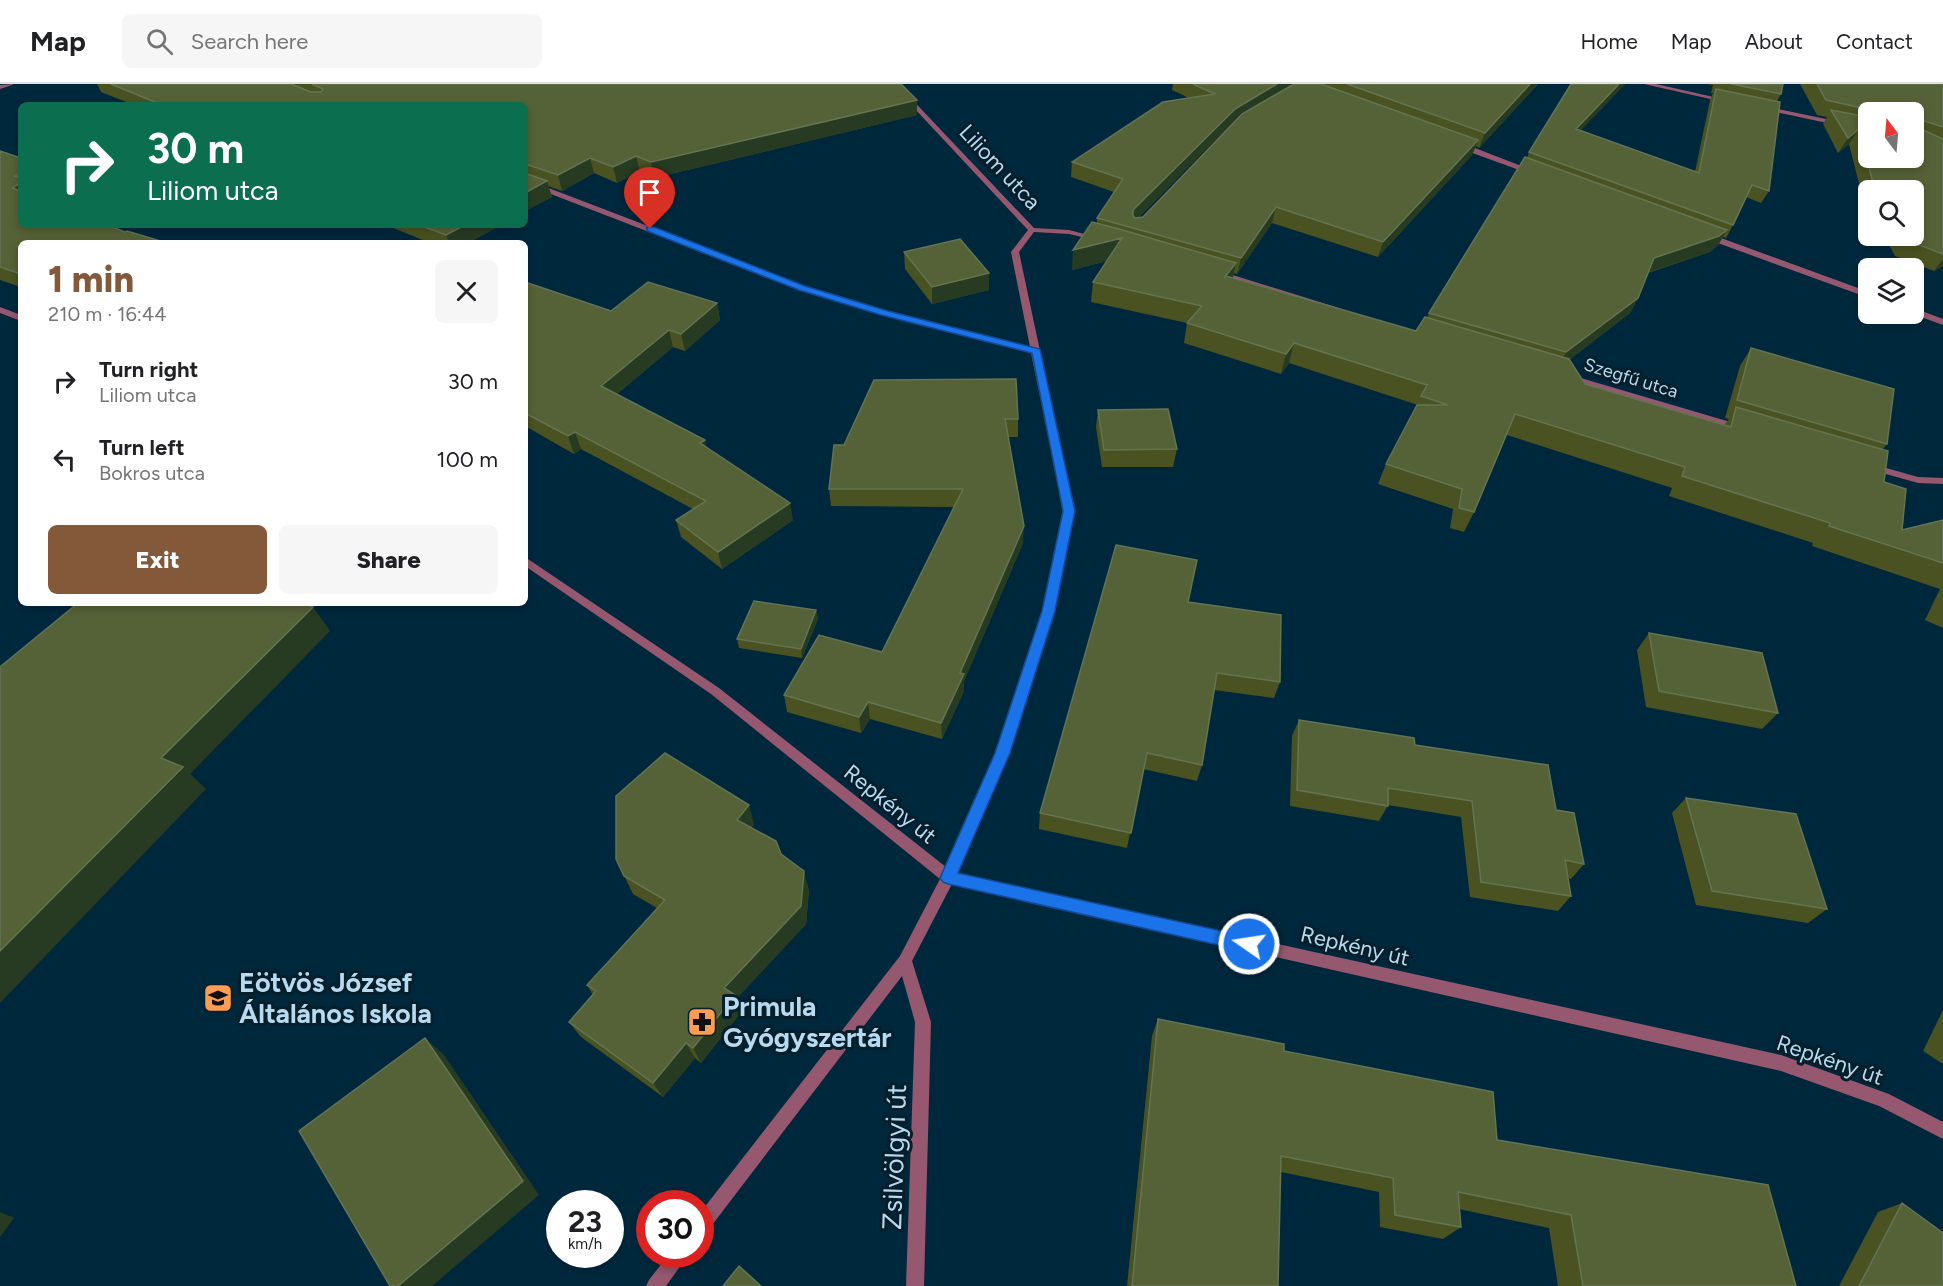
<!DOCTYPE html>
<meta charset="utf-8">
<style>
:root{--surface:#fff;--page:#f6f6f6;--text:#202124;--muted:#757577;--line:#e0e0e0;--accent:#83593a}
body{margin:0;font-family:Figtree,sans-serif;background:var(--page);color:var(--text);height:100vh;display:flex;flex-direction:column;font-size:22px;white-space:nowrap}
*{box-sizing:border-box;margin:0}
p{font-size:20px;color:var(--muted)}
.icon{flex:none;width:33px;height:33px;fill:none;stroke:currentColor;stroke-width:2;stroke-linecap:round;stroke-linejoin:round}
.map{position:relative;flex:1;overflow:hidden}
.sheet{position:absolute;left:18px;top:156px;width:510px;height:366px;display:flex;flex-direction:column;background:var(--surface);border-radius:9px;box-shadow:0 3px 9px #0003}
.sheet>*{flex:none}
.hud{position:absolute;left:18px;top:18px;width:510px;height:126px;border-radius:9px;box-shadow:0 3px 9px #0003;background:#0b6e4f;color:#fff;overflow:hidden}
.needle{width:39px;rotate:344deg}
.buttons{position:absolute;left:1858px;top:18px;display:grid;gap:12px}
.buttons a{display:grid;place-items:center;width:66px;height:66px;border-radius:9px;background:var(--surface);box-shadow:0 3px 9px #0003;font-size:30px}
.speed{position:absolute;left:546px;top:1106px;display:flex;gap:12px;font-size:30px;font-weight:700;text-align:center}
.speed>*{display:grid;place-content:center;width:78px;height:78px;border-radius:50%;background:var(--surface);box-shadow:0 3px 9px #0003;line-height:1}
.speed small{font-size:15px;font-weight:400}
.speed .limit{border:9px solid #d22;background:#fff;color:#111}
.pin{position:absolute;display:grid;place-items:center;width:51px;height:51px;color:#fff;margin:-62px -26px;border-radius:50% 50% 50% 0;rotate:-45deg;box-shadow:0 0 6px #0007}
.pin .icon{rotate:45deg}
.me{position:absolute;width:66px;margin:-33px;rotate:283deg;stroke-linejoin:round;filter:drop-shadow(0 0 4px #0008)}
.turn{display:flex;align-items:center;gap:21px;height:126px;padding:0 30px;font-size:27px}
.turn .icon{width:78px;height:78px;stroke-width:2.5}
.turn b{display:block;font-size:42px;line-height:51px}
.round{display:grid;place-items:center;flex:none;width:63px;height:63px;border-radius:9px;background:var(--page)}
.headline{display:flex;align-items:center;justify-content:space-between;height:102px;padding:0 30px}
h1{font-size:36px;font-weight:800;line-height:45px;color:var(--accent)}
.button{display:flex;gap:12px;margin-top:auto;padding:12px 30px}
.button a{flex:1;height:69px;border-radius:9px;background:var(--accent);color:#fff;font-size:24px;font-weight:800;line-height:69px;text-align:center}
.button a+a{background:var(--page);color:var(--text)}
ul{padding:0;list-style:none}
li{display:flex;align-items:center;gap:18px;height:78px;padding:0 30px}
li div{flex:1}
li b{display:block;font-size:22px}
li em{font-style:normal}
header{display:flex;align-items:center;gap:36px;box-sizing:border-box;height:84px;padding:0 30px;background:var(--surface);border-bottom:2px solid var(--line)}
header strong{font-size:28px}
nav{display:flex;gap:33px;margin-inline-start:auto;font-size:21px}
.search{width:420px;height:54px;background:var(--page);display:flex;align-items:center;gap:15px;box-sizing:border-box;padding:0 21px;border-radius:9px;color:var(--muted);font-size:22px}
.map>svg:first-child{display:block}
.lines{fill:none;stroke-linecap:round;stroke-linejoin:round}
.street{fill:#95586f;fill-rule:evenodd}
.wall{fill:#495220;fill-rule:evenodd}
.shaded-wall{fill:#273b22}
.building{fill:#556136;stroke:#647453;stroke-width:1.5}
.route{fill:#1a73e8;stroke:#114b97;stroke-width:1.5}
.labels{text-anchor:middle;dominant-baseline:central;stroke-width:6;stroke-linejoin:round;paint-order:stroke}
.far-street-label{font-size:18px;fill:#b7daf0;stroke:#071e2b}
.street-label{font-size:22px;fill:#b7daf0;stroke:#071e2b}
.near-poi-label{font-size:27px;font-weight:bold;fill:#b7daf0;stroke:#071e2b;text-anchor:start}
.near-street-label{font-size:27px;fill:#b7daf0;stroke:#071e2b}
</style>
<header>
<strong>Map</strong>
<div class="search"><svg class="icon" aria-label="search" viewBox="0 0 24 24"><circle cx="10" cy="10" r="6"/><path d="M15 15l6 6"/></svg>Search here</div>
<nav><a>Home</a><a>Map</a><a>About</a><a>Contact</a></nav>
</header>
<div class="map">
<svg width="1943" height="1202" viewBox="0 0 1943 1202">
<rect width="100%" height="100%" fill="#00283d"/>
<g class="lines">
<path class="street" d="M13,0L12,1L0,5V1Z
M888,0H895L904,7L1034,144L1069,146L1103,155L1099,157L1069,150L1034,148L1019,168L1074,427L1055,527L1008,669L957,789L1781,971L1889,1010L1943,1038V1055L1879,1022L1781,987L952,800L912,877L931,938L924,1202H906L915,938L902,892L706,1149L700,1151V1129L900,872L940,795L711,610L525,482V473L719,604L946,783L996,669L1043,527L1064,427L1031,269L882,231L799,206L525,100V95L805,202L888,227L1030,263L1011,168L1028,146L900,9Z
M1644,0H1656L1731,17L1728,19Z
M1763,22L1869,44V48L1761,25L1760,24Z
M1456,59H1462L1537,88L1530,90L1456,63Z
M1704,150H1710L1869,208V214L1704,154Z
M1214,187H1220L1342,225L1335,227L1214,191Z
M0,223L21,231V237L0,229Z
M1914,224L1943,235V241L1913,230Z
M1567,290L1744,342L1746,344L1744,346H1738L1564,295V291Z
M1872,380L1918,393L1943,394V400L1918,399L1868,385L1867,383Z
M669,1170H689L666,1202H646L649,1196Z"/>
</g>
<path class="wall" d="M97,0H901L917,31L654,94L640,88L617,99L594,89L562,107L548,102L552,113L525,127V21H134L101,8Z
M1173,0H1291V2L1294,0H1538L1479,64L1476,62L1472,71L1378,173L1272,139L1237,190L1233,189L1232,194L1416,247L1427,234L1429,229L1527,74L1529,68L1571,0H1625L1581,46L1695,88L1710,16L1713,9H1711L1713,1L1707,0H1783L1781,10L1777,17L1769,107L1761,119L1746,113L1733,141L1726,154L1723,153L1718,161L1710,168L1648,189L1638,214L1630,229L1569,276L1585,300L1724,341L1729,335L1725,334L1740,282L1751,264L1887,360L1882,366L1884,398L1902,446L1943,436V544L1925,536L1940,505L1812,462L1813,459L1669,412L1672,404L1507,351L1474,428L1464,448L1450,444L1453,425L1378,400L1386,380L1418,321L1289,279L1281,290L1184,259L1187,239L1091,218L1093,198L1107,177L1072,186L1097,139V134L1114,108L1071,93L1072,78L1189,14L1172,6ZM1234,38L1143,133H1139L1232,39Z
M1800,0H1943V182L1934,187L1895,172L1884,152H1914V106H1869V125L1863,115L1849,60L1838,69L1823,40L1827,33L1817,31ZM1869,28H1914L1869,74Z
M0,67L21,141L125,148L167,159H21V203L0,196Z
M386,141H501L468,159H430Z
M904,168L989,189V206L932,220L905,185Z
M525,198L611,227L717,219L720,236L685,267L673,263L617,310L707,364L793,436L722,485L681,453L676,436L693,425L581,365L574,370L525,342Z
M874,296L1018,335V353H1008L1023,459L964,597V607L942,655L870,635L861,649L787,628L784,611L882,568L954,423L831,422L829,405Z
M1098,326L1177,365L1173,383H1102L1096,343Z
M1188,518L1280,598L1274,614L1214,606L1202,681L1197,697L1143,685L1127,764L1039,745L1040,729Z
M816,526L818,535L802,574L739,564L737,555Z
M1649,549L1778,629L1762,645L1646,623L1637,566Z
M1299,636L1415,661L1556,726L1584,780L1571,795L1568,794L1571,812L1558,827L1470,813L1461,733L1388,721L1379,737L1290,722L1292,652Z
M1686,714L1827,825L1808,839L1696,821L1672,729Z
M754,740L751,744L781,770L809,806L806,840L737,914L742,927L701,979L695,974L663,1013L581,953L569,938L593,911L587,901L657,824L633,810L616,775Z
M1943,926V980L1923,967Z
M1158,935L1284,967L1497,1056L1796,1202H1558L1549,1144L1459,1125L1461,1143L1443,1155L1380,1143L1379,1108L1281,1088L1278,1202H1127L1152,952Z
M1902,1119L1943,1202H1839L1878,1128Z"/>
<path class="shaded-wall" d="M1277,0H1291V4L1232,39L1131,141L1133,126L1235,25Z
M1530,0H1538L1479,64L1485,49Z
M1619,0H1625L1571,57L1576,45Z
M917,16V31L654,94L651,78Z
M1859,45L1849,60L1838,69L1848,54Z
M1478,56L1472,71L1378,173L1383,158Z
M636,72L640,88L617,99L613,83Z
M590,74L594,89L562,107L558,91Z
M21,89V117L12,104L15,92Z
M547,97L552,113L525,127V109Z
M1276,123L1272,139L1237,190L1241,174Z
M465,141H501L468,159H449L446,151Z
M1727,146L1718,161L1710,168L1646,189L1654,174Z
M1122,154L1119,174L1072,186L1073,166Z
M1943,175V182L1934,187Z
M1236,179L1232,198L1224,194Z
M989,189V206L932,220V203Z
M1638,214L1630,229L1558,284L1566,268Z
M717,219L720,236L685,267L681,250Z
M669,246L673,263L606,319L601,302Z
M1294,259L1289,279L1281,290L1286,270Z
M575,348L581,365L574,370L568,352Z
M705,356L709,373L700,359Z
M790,419L793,436L722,485L718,468Z
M1024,442L1023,459L964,597V607L942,655L941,639L960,589Z
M313,523L330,547L190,690L206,705L0,919V867L161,674Z
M816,526L818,535L802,574L801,565Z
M868,618L870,635L861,649L859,633Z
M749,721L754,740L743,755L737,736Z
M804,787L809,806L806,840L737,914L742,927L701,979L693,964L724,904Z
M425,954L444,971L539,1111L432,1202H398Z
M686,959L695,974L663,1013L653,999Z
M0,1128L14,1134L0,1153Z"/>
<path class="building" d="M111,0H291L311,8H321L323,5L312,0H901L917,16L651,78L636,72L613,83L590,74L558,91L525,80V21H162Z
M1193,0H1277L1235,25L1133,126V132L1135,134L1143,133L1242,30L1294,0H1321L1478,56L1383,158L1276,123L1241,174L1097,134L1123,95L1072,78L1163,18L1215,10Z
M1347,0H1530L1485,49Z
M1571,0H1619L1576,45L1699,89L1716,5L1780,18L1769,107L1752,101L1733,141L1529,68Z
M1731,0H1783L1781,10Z
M1817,0H1943V43L1925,37L1922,39L1923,46L1943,55V170L1906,156L1903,152H1914V106H1878L1873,99L1859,45L1848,54L1831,26L1869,33V74H1914V28H1880L1826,16Z
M0,67L21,74V89L15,92L21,94V99L12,104L21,107V141H107L125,148L127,147L167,159H21V190L0,183Z
M1525,73L1727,146L1719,152L1654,174L1638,214L1566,268L1429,229Z
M525,89L547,97L525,109Z
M1092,138L1119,145L1236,179L1224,194L1226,192L1416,247L1425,233L1569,275L1585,300L1731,343L1736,323L1888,367L1884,398L1906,405L1902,446L1943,436V479L1829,442L1830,439L1682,392L1685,383L1515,330L1474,428L1459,424L1462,405L1386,380L1417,321H1448L1421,312L1427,301L1294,259L1286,270L1187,239L1202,222L1093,198L1122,154L1073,166Z
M419,141H465L446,151Z
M960,155L989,189L932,203L904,168Z
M525,198L611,227L648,198L717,219L681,250L669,246L601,302L705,356L700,359L790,419L718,468L676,436L706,417L575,348L568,352L525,329Z
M1751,264L1894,305L1887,360L1737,316Z
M1016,295L1018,335H1005L1024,442L960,589L964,590L941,639L868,618L859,633L784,611L819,551L882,568L963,405H829L834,361H844L874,296Z
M1168,325L1177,365L1104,366L1098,326Z
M1116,461L1197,476L1188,518L1281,531L1280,598L1217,589L1202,681L1147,669L1131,749L1040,729Z
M754,517L816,526L801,565L737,555Z
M78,519H302L313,523L161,674L183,683L0,867V583Z
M1649,549L1762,569L1778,629L1659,607Z
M1299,636L1414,654L1415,661L1548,681L1556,726L1574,729L1584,780L1565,776L1571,812L1481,798L1472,717L1388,704V722L1297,706Z
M665,669L749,721L737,736L776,757L781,770L804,787L801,822L724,904L735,911L693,964L686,959L653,999L569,938L596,907L587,901L665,816L624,792L616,775V712Z
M1686,714L1796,730L1827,825L1712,807Z
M1158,935L1284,960V967L1493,1008L1497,1056L1768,1101L1796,1202H1583L1571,1131L1458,1108L1461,1143L1395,1131L1393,1094L1281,1072L1278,1202H1132Z
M425,954L523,1097L398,1202H390L299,1047Z
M1902,1119L1943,1149V1202H1859Z
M739,1182L761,1202H723Z"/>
<path class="route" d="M647,143H654L805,202L888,227L1040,265L1075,427L1055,527L1010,669L958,789L1249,853L1255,855L1257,860L1255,866L1249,868L948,800L943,798L940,794L995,669L1042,527L1063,427L1032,269L881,231L799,206L647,147Z"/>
<defs>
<g id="school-square" transform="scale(1.5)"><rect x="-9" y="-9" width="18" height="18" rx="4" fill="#fc9d54" stroke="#071e2b"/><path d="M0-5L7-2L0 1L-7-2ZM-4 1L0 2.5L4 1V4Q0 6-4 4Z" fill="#111"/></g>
<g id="pharmacy-square" transform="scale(1.5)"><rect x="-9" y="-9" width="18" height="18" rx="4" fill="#fc9d54" stroke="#071e2b"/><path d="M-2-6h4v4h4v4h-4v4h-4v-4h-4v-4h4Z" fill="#111"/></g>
</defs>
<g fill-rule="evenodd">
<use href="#school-square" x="218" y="914"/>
<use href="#pharmacy-square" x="702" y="938"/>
</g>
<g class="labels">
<g class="far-street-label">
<text transform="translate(1631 294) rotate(17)">Szegfű utca</text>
</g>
<g class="street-label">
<text transform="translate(1000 83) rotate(47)">Liliom utca</text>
<text transform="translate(890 720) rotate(39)">Repkény út</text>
<text transform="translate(1355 862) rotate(13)">Repkény út</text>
<text transform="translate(1830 976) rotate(19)">Repkény út</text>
</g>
<g class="near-poi-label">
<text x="239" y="898">Eötvös József<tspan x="239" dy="31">Általános Iskola</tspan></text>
<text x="723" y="922">Primula<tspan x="723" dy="31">Gyógyszertár</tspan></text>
</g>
<g class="near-street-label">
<text transform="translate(894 1073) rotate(-88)">Zsilvölgyi út</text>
</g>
</g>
</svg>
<div class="buttons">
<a><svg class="needle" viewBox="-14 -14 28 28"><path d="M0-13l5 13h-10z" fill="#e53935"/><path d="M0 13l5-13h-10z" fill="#757577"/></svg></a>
<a><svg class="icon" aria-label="search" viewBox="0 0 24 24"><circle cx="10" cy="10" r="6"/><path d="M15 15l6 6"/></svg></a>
<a><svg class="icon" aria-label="layers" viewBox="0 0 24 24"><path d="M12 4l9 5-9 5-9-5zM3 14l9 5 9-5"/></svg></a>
</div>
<div class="speed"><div>23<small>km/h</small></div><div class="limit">30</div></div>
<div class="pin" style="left:650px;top:145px;background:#d93025"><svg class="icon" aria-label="arrive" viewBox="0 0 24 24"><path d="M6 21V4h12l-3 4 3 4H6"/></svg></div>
<svg class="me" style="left:1249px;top:860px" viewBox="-20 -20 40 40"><circle r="17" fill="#1a73e8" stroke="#fff" stroke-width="3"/><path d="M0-11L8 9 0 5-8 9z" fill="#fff"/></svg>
<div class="hud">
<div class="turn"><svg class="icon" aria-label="right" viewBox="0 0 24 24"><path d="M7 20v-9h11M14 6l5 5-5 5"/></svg><div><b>30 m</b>Liliom utca</div></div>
</div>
<section class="sheet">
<div class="headline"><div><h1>1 min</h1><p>210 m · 16:44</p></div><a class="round"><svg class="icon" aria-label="close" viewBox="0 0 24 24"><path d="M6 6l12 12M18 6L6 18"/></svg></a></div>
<ul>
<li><svg class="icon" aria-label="right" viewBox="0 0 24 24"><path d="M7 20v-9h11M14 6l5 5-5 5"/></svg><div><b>Turn right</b><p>Liliom utca</p></div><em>30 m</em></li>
<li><svg class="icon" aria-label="left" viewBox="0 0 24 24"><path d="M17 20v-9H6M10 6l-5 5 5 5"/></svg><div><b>Turn left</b><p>Bokros utca</p></div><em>100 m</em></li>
</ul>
<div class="button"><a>Exit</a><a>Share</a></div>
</section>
</div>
